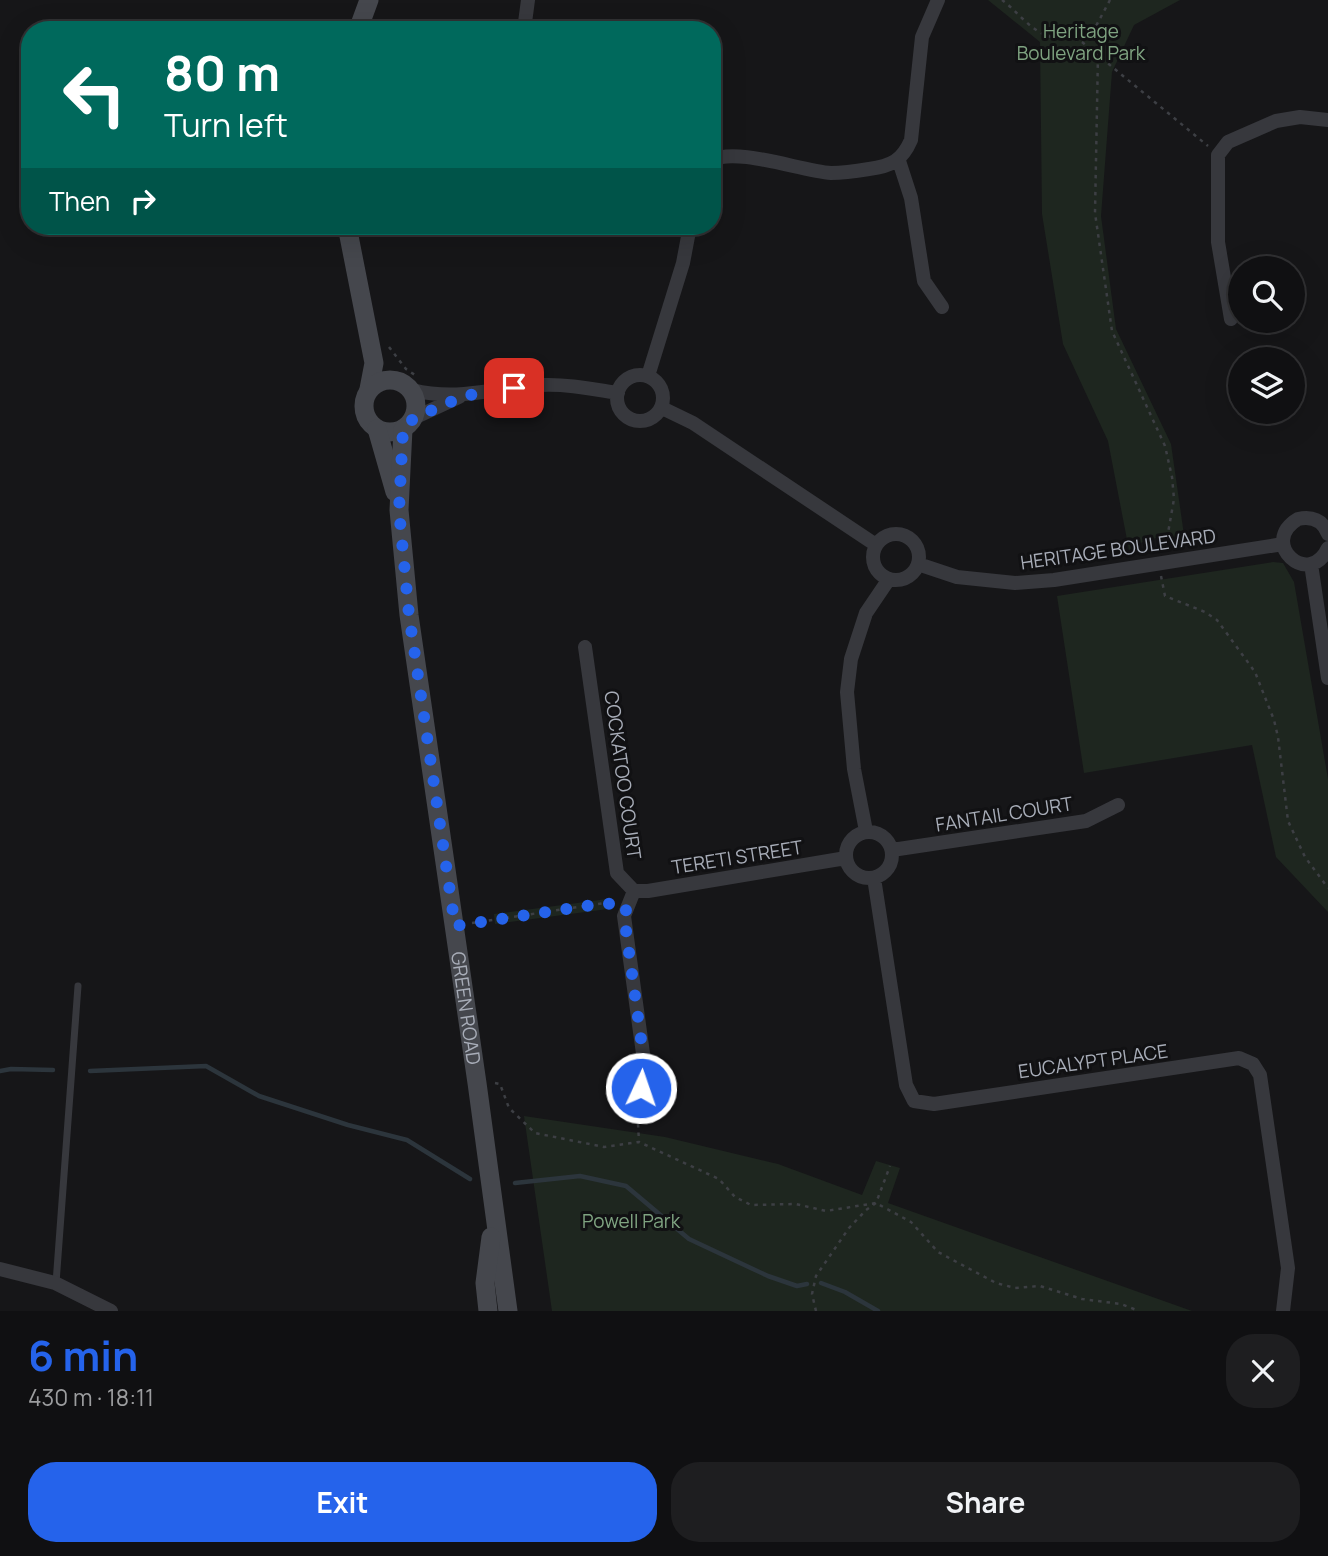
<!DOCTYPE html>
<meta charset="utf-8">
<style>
:root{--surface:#101012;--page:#1e1e20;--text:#f1f3f6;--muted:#9c9d9f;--line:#303032;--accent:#2563eb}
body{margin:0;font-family:Manrope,sans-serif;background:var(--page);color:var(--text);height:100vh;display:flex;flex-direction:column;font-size:26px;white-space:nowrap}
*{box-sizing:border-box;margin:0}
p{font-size:23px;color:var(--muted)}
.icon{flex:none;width:38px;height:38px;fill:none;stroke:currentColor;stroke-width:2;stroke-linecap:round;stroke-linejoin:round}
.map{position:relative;height:1311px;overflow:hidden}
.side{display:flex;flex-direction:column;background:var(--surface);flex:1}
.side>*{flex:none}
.hud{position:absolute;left:21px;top:21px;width:700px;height:214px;border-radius:28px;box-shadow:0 7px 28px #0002,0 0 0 2px var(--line);background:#00695c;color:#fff;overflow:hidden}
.controls{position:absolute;left:1228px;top:256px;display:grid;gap:14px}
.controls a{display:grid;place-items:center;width:77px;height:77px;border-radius:50%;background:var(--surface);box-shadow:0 7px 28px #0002,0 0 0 2px var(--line);font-size:35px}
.pin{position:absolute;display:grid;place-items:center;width:60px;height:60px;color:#fff;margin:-30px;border-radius:14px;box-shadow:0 4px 10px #0006}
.me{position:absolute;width:77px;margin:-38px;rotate:3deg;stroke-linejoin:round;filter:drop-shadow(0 0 5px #0008)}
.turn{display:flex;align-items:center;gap:24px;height:147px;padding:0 28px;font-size:32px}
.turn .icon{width:91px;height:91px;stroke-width:2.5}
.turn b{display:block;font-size:49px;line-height:60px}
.then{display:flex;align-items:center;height:66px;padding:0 28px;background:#0003;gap:14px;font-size:26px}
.round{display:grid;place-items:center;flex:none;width:74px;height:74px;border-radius:28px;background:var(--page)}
.overview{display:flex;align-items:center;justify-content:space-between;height:119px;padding:0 28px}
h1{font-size:42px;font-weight:700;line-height:52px;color:var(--accent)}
.primary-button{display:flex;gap:14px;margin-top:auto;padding:14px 28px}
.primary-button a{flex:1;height:80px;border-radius:28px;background:var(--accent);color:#fff;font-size:28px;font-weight:700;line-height:80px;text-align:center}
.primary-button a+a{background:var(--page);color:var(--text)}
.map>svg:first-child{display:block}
.green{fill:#1e261f}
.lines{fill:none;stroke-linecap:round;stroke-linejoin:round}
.stream{stroke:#2c353c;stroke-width:4.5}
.path{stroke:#3d3f44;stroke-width:2.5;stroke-dasharray:3.5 5;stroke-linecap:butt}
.lane{stroke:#37383d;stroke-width:7}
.street{stroke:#37383d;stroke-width:14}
.secondary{stroke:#45474d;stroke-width:19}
.route{stroke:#2563eb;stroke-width:12;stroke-dasharray:0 21.6}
.labels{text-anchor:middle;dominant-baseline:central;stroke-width:6;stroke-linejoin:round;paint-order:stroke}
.park-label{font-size:19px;fill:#7fa381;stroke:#111113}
.street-label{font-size:19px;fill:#a8adb8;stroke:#111113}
</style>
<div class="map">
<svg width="1328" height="1311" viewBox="0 0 1328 1311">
<rect width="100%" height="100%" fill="#161618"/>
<path class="green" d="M988,0H1180L1134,25L1112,72L1101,216L1116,329L1171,444L1185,542C1159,535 1151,536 1129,550L1108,441L1063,344L1042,214L1040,42Z
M1273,562L1283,563L1294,582L1328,779V912L1276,857L1252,745L1084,773L1057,596Z
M607,899L608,909L495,924L494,914Z
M524,1116L665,1137L778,1164L862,1195L876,1161L900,1168L888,1203L1192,1311H552Z"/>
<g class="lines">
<path class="stream" d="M0,1071L11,1069L53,1070
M90,1071L206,1066L259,1096L348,1125L407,1140L470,1179
M515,1183L580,1176L626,1186L689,1239L768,1276L797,1286L807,1284
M821,1283L845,1292L878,1311"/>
<path class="path" d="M1002,0C1017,11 1030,30 1048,36C1059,40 1071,36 1082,42L1208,146
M1110,0L1096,26L1098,54L1095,213L1112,331L1165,446L1172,477L1174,499L1168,533L1156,545L1157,549
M1076,39L1096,26
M389,347L406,369L415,375
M1161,576L1165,596L1205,612L1217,620L1255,672L1274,720L1278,737L1288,821L1305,857L1328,888
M472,923L605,903H614
M495,1083L500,1084L509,1108L535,1133L604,1147L639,1142L719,1179L735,1197L751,1205L796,1204L826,1211L876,1203L911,1222L938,1252L996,1283L1015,1288L1040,1286L1082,1299L1121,1304L1139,1311
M638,1124L639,1142
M816,1311L812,1294L816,1276L849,1228L866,1210L876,1203L890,1166"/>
<path class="lane" d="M56,1283L78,986"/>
<path class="street" d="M524,30L528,0
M712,160C737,147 801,171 831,173C844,173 857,171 869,169C891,166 902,161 911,140L922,37L938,0
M899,161L911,198L924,281L942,307
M1231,319L1218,242V155L1228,142L1276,121L1300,117L1328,120
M617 398a23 23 0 1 1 46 0a23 23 0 1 1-46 0Z
M648,376L683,263L690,226
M412,390C461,402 494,387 542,385C568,384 592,389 618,393
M662,408L693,423L876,545
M414,418L459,397
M873 557a23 23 0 1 1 46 0a23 23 0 1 1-46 0Z
M1328,534C1323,520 1312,516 1298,519C1258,543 1309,589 1328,548
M918,564L957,577L1015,583L1054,580L1283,544
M1311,564L1328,678
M585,647L617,873L634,891L624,916L645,1068L638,1109
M866,831L854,769L847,692L851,659L866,613L889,579
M846 855a23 23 0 1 1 46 0a23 23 0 1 1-46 0Z
M892,850L1086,821L1118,805
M874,878L906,1085L914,1101L934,1104L1239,1058L1253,1064L1260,1075L1288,1268L1283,1311
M634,891H648L846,858
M0,1269L55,1283L111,1311"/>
<g class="secondary">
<path d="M358,30L369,0"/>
<path d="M347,226L374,363L369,389"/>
<circle cx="390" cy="406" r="26"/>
<path d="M377,429L395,492"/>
<path id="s1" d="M403,429L399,510L409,615L477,1083L508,1311"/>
<path d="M488,1311L485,1283L491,1237"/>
</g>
</g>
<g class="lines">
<path class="route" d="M514,388L464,396L414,418L403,429L399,510L409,615L455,926L605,903L627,907L624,916L645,1068L641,1088"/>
</g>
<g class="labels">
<g class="park-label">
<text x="1081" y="31">Heritage<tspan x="1081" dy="22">Boulevard Park</tspan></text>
<text x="631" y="1221">Powell Park</text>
</g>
<g class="street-label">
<text transform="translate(1118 549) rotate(-8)">HERITAGE BOULEVARD</text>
<text transform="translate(623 775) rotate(82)">COCKATOO COURT</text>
<text transform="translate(1004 814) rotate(-9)">FANTAIL COURT</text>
<text transform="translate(737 857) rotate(-9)">TERETI STREET</text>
<text stroke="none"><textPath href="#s1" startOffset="584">GREEN ROAD</textPath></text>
<text transform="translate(1093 1061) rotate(-8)">EUCALYPT PLACE</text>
</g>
</g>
</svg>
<div class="controls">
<a><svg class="icon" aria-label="search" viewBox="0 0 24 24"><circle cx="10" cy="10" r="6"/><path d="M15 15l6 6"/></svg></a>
<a><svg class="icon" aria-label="layers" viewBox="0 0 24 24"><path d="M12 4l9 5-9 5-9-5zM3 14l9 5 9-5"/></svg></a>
</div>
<div class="pin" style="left:514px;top:388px;background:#d93025"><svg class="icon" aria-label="arrive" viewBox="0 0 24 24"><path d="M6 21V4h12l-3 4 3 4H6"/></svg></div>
<svg class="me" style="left:641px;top:1088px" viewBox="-20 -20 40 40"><circle r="17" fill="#2563eb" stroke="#fff" stroke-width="3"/><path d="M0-11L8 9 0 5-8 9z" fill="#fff"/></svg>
<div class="hud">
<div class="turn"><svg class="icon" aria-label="left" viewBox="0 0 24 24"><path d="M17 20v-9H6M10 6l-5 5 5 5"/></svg><div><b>80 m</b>Turn left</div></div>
<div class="then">Then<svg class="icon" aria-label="right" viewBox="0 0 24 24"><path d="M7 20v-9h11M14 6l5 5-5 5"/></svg></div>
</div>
</div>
<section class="side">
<div class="overview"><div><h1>6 min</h1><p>430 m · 18:11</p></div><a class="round"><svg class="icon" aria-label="close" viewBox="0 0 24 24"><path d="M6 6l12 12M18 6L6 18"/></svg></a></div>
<div class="primary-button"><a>Exit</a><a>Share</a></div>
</section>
